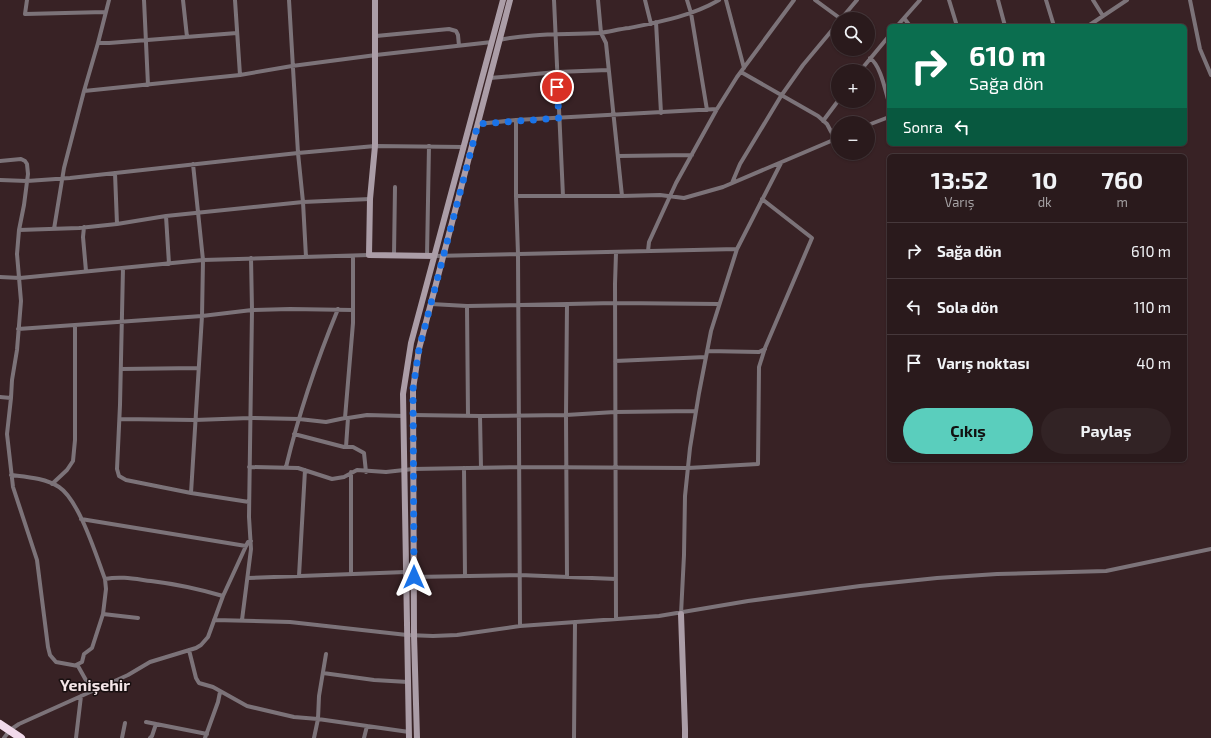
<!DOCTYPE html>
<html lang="tr">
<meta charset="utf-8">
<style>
:root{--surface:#2a1a1c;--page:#322325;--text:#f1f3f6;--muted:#a5a1a3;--line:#46383b;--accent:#5acebd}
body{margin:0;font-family:"Exo 2",sans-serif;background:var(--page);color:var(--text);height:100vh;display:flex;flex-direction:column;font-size:15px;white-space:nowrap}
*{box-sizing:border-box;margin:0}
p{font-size:13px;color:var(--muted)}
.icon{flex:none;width:22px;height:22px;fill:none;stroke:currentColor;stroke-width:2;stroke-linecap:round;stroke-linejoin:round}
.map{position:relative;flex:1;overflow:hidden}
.details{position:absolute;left:887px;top:154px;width:300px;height:308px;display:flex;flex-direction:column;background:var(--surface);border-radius:6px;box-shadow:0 1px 3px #0004,0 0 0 1px var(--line)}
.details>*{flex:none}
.top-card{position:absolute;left:887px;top:24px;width:300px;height:122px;border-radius:6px;box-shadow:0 1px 3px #0004,0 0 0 1px var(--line);background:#0b6e4f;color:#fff;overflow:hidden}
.controls{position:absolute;left:831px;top:12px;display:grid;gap:8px}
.controls a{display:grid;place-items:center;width:44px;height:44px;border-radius:50%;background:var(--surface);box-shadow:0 1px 3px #0004,0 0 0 1px var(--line);font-size:20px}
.pin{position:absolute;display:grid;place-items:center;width:34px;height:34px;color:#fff;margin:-17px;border:2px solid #fff;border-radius:50%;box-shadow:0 1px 4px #0007}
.me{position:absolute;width:44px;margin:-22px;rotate:0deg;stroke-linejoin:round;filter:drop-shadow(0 0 3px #0008)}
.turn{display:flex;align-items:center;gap:14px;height:84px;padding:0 16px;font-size:18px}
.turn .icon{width:52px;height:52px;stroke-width:2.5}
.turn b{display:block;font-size:28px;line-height:34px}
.then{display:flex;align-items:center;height:38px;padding:0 16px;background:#0003;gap:8px;font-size:15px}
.eta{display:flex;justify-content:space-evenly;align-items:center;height:68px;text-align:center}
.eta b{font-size:24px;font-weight:700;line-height:28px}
.button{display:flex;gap:8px;margin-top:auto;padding:8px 16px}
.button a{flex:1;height:46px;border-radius:24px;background:var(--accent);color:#111;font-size:16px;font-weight:700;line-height:46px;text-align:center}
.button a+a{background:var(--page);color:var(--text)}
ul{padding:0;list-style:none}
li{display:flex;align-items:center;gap:12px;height:56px;padding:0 16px;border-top:1px solid var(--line)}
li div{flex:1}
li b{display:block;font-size:15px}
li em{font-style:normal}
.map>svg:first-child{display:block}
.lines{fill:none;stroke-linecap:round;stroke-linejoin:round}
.street{stroke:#7c7379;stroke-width:4}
.secondary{stroke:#ab9da7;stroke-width:6}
.highway{stroke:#f1daeb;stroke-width:8}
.route{stroke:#1a73e8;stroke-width:7;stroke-dasharray:0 12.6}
.labels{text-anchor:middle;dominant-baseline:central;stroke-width:3;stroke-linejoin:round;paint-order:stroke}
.district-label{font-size:16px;font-weight:bold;fill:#f4e5e7;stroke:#180f10}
</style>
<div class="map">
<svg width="1211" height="738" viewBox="0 0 1211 738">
<rect width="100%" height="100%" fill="#382225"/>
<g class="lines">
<path class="street" d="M27,0L25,14L105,12
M109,0L98,43H109L237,33
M144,0L148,85
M183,0L187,37
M235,0L240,75
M289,0L298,153L303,202L306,257
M554,0L563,196
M598,0L601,33L606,43L622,196
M645,0L651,24
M687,0L691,13L707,110
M726,0L744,68
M815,0L841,19
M949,0L957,26
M998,0L1005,26
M1046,0L1054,26
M1093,0L1103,16
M1190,0L1200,49L1211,75
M904,18L910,26
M841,19L857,0
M656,22L661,113
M897,26L920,0
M1088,26L1127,0
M376,36L449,29L456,31L458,35L459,46
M499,40C531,33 566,35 599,33C609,32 619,29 629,28C659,22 692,16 719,0
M870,58C881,66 885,90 889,103
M860,71L889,36
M741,72L818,116L827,124L835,139
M490,78L557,72L608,70
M84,91L98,43
M516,120V196L518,254L520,626
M823,121L838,101
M478,124L516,120L717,109
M868,125L889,117
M618,156L692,155
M0,161L21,159L25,161L27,164L28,174L24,205L19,230L17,254L21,301L17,350L12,380L11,398L7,434L13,487L37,560L48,647L50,655L56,662L78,666L92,691
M115,173L117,224
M0,180L27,181L70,178L298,153L375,146L463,147
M732,183L740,164L781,96L803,65L838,23
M516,196H622L660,195L684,198L723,187L838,138
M166,216L169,264
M84,227L83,237L86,271
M54,229L64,168L84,91L240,75L292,66L376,55L492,42
M19,230L79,228L117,224L166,216L303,202L370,199
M648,251L649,242L676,183L717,109L737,77L794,0
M616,253L615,284L616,619
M394,255L395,187
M427,256L429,146
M434,256L737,249
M123,268L120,405L117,469L119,476L126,480L191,493L249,502
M0,277L20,278L203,260L369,255
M431,304L467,306L615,303L719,304
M567,304L566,415L567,577
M467,306L468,416
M18,329L202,316L252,310L290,309L353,310
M707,351L759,352L765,349
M615,361L706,357
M121,369L198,368
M0,397L11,398
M413,415L480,416L566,415L615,412L696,411
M480,416L481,468
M345,418L353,323V256
M120,419L195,420L250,418L299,419L326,422L345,418H348L367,415L403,416
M294,434L344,447H353L364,453L366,472
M346,447L348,418
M249,467L298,468L332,479L344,477L357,470L386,472L413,469L519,467L688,468L758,464L759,367L765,348L812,238L762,199
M286,467C299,413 317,360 338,309
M464,468L465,576
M351,472V574
M11,475C27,477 45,478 59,487C79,500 96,555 105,579L106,589L103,614L92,648L84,654L82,662L76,665
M52,484L67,470L73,461L75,440V325
M191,493L202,316L203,260L193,164
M81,519L246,546
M299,576L305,470
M414,577L520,575L616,579
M248,578L406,572
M105,579C121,576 135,579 151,581C176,584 199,589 223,596
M103,614L138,618
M681,614L684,555L685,496L690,448L699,393L711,331L737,249L781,163
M214,620L290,622L407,635L433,636L457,635L520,626L659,616L748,601L860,586L937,578L997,574L1106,571L1211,549
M242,620L251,549L249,517L252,310L251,258
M189,650L196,678L199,683L213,687L247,706L294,717L318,719L409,732
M323,673L374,680L408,682
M146,722L207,734
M4,738L10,730L19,724L128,675L150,662L196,648L201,645L208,637L223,596L246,546L248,542L251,541
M76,738L81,696
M122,738L125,723
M150,738L152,736L156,724
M205,738L218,702L220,692
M314,738L318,719L319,696L326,654
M364,738L367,726
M574,738L575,622"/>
<path class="secondary" d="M375,0V146L370,199L369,255L434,256
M681,614L685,729V738
M409,738L403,394L411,343L503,0
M417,738L414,635L413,389L419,349L510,0"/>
<path class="highway" d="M0,724L21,738"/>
</g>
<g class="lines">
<path class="route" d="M414,577L413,389L419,349L478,124L559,118L557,87"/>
</g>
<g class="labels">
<g class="district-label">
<text x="95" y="684">Yenişehir</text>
</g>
</g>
</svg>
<div class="controls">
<a><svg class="icon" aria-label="search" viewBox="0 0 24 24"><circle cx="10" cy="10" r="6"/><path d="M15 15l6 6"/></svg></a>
<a>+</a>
<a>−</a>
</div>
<div class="pin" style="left:557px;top:87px;background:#d93025"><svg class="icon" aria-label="arrive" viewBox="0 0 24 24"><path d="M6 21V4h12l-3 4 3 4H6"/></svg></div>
<svg class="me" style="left:414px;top:577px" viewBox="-20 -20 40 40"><path d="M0-17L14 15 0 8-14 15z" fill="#1a73e8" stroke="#fff" stroke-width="4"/></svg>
<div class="top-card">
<div class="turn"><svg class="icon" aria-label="right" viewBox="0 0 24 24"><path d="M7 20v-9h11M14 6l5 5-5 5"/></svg><div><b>610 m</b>Sağa dön</div></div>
<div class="then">Sonra<svg class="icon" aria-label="left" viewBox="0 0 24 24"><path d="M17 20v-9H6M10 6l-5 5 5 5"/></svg></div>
</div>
<section class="details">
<div class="eta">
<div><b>13:52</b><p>Varış</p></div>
<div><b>10</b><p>dk</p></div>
<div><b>760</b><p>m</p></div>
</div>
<ul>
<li><svg class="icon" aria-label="right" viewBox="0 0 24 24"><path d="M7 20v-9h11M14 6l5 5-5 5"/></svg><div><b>Sağa dön</b></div><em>610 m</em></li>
<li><svg class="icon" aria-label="left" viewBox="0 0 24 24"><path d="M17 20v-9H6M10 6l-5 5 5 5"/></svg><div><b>Sola dön</b></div><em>110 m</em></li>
<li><svg class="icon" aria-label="arrive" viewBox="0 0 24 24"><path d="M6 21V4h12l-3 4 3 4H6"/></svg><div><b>Varış noktası</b></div><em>40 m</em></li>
</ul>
<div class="button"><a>Çıkış</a><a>Paylaş</a></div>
</section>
</div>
